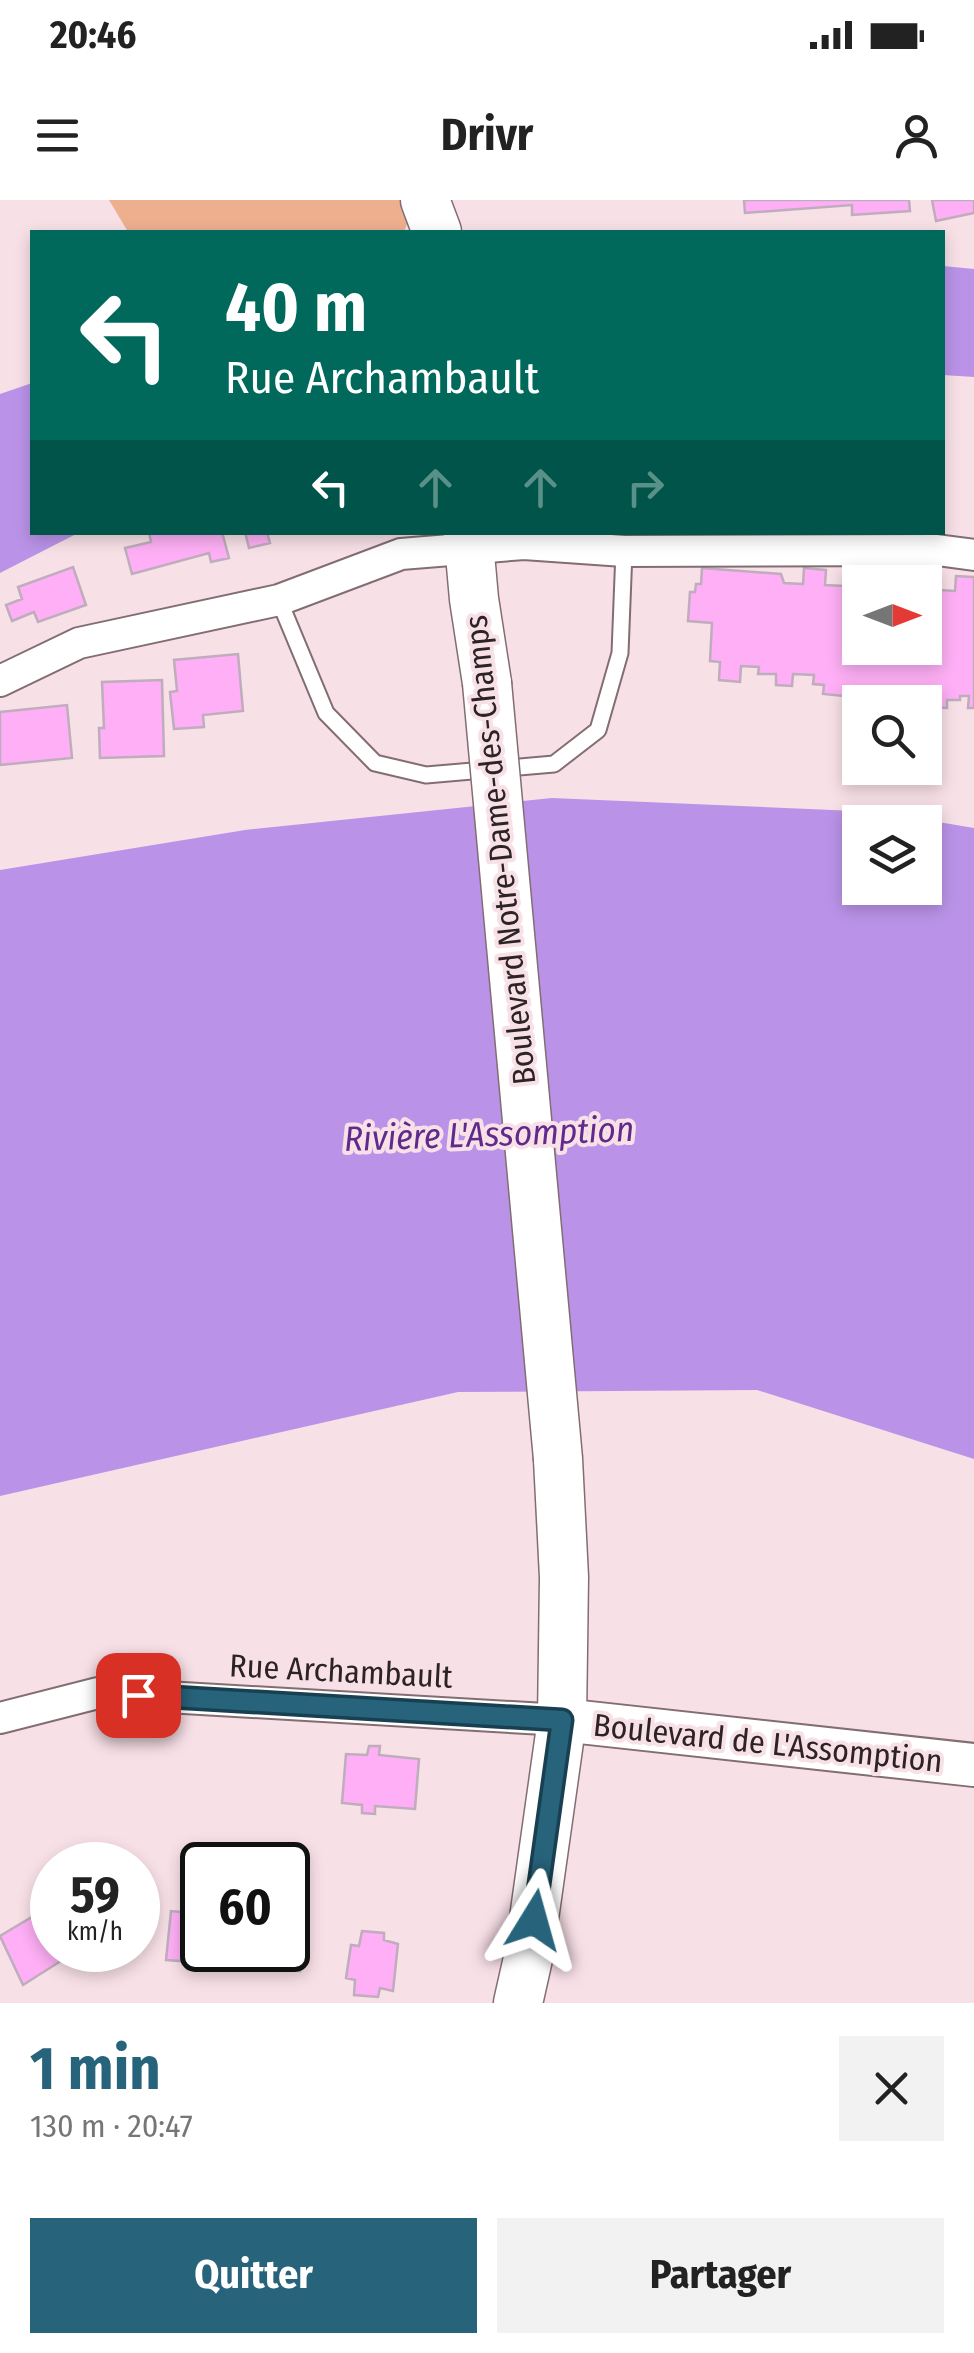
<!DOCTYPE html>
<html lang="fr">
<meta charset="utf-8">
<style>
:root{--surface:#fff;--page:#f2f2f2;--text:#222;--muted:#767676;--accent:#27637b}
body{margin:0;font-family:"Fira Sans Condensed",sans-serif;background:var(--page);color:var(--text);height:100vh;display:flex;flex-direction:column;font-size:38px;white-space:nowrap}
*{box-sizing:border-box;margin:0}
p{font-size:32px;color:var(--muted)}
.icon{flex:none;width:55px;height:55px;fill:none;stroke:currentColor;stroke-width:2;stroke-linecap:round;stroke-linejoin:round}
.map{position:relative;height:1803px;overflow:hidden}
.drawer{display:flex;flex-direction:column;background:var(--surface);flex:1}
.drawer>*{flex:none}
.hud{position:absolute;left:30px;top:30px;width:915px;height:305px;border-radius:0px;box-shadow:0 5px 15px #0003;background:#00695c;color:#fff;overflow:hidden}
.needle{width:65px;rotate:90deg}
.controls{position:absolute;left:842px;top:365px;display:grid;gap:20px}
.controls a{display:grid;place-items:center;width:100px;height:100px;border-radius:0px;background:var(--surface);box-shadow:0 5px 15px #0003;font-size:50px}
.speed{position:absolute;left:30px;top:1642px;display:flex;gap:20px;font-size:50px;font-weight:700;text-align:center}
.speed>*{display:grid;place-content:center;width:130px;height:130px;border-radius:50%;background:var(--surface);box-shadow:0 5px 15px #0003;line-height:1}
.speed small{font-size:25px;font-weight:400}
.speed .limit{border:5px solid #111;border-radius:15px;background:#fff;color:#111}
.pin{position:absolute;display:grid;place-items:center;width:85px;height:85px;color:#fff;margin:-42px;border-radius:20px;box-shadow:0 5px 15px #0006}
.me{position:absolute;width:110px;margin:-55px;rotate:8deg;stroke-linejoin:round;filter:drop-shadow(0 0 8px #0008)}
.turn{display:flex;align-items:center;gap:35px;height:210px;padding:0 30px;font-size:45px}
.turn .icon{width:130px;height:130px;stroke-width:2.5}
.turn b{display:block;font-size:70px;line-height:85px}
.lanes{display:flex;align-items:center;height:95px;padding:0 30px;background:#0003;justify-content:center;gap:50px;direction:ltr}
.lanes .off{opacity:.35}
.round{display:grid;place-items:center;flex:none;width:105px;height:105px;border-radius:0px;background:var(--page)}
.headline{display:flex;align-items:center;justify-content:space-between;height:170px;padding:0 30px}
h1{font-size:60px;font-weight:700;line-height:75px;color:var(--accent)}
.action{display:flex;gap:20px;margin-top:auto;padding:20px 30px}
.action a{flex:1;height:115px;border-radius:0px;background:var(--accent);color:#fff;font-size:40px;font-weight:700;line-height:115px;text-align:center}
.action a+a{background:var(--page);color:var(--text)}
.status{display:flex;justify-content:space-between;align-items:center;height:70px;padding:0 50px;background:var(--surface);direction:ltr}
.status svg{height:28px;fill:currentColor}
header{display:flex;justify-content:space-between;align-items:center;height:130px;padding:0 30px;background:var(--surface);font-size:45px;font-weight:700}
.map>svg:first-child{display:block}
.green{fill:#eeaf8f}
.water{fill:#ba93e8;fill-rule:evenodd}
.building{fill:#feaff5;stroke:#beadbc;stroke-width:2.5}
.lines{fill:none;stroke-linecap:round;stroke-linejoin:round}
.lane-casing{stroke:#826d73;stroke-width:19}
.street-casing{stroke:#826d73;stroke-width:34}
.secondary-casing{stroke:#826d73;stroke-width:46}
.primary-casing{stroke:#826d73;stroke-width:51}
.lane{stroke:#fff;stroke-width:15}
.street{stroke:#fff;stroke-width:30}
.secondary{stroke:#fff;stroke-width:42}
.primary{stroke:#fff;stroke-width:48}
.primary-bridge-casing{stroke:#826d73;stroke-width:51;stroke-linecap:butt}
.primary-bridge{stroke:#fff;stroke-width:48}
.route-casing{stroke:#194050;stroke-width:25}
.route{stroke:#27637b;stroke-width:18}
.labels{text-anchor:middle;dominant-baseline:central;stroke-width:8;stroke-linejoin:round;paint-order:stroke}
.street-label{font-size:32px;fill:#2c2326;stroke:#f8e0e7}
.water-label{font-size:35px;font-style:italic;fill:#5f2a8c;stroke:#f8e0e7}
</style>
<div class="status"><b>20:46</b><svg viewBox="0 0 49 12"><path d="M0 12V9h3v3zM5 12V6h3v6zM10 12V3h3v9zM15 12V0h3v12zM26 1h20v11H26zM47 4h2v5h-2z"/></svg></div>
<header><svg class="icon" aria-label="menu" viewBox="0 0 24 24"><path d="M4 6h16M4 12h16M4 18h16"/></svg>Drivr<svg class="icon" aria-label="person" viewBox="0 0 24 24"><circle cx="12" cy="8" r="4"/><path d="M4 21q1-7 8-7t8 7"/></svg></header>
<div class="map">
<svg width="974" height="1803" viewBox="0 0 974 1803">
<rect width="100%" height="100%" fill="#f8e0e7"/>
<path class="green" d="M109,0H416L404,32H128Z"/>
<path class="water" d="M943,66L974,69V177L943,175Z
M32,183V332L78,333L0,373V194Z
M552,598L879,612L974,628V1259L757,1190L458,1192L0,1296V670L245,630ZM860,622H925V688H860Z"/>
<path class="building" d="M744,0H909L910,11L852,15V5L745,13Z
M932,0H974V13L936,21Z
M149,332H222L229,358L211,362L209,353L132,374L125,348L151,342Z
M245,332H267L270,343L249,348Z
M73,367L86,405L38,422L34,412L12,421L6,405L22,399L18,387Z
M702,368L781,374L784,383L803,384L804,368L826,370L825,385L844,386L843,395L860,396V448H925V403L940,404L941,390L955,391L956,376L974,377V508H968L969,496H960V500H947V508L925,507V502H919V493H907L906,502H860L858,506L859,488L844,486L843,496L823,494L824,485L813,484L814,475L793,474L792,486L776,485V474H758L759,467L741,466L740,482L719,480L720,462L710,461L712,423L688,421L690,392H695L696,384H701Z
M238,454L243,511L203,515L204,527L174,529L170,492L177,491L174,460Z
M162,480L164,556L100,558L99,528H104L102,482Z
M67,505L72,558L0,565V512Z
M369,1546H380L379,1555L419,1559L415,1609L375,1606V1614L362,1613V1605L342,1603L346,1554L367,1555Z
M52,1705V1750H78L23,1785L0,1736Z
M195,1710H202V1750H233L231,1765L208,1764L207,1767H192L193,1762L166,1760L171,1711L193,1713Z
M288,1726L305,1728L300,1771L262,1766L263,1750H288Z
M362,1731L384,1733V1740L398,1744L393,1791L380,1788L378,1797L354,1795L355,1780L346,1778L351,1745L359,1746Z"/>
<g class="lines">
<g class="lane-casing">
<path id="lane" d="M279,400L326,513L375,563L426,575L554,564L598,530L620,453L624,351"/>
</g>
<g class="street-casing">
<path id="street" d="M0,481L79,443L279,400L401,354L524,344L624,351L937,350L974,355
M0,1518L98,1493L562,1520"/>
</g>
<g class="secondary-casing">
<path id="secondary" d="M562,1520L974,1565"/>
</g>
<g class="primary-casing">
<path id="primary" d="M425,0L437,32
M468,332L474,399L487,483
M518,1803L529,1754L562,1520L564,1377L558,1259"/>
</g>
<use href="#lane" class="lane"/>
<use href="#street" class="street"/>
<use href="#secondary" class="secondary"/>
<use href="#primary" class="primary"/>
<g class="primary-bridge-casing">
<path id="primary-bridge" d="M487,483L558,1259"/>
</g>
<use href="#primary-bridge" class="primary-bridge"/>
</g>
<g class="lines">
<g class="route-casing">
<path id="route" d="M138,1495L562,1520L534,1720"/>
</g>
<use href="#route" class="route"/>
</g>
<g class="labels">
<g class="street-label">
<text transform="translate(500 650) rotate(-96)">Boulevard Notre-Dame-des-Champs</text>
<text transform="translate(341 1471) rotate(3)">Rue Archambault</text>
<text transform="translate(768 1543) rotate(6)">Boulevard de L'Assomption</text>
</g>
<g class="water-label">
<text transform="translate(489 934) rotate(-2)">Rivière L'Assomption</text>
</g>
</g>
</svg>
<div class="controls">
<a><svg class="needle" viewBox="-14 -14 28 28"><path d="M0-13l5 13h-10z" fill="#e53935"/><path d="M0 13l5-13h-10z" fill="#767676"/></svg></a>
<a><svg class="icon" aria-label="search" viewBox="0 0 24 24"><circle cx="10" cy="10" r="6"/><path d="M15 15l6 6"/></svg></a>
<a><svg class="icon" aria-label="layers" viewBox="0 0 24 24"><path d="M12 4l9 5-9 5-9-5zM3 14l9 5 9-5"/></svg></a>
</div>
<div class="speed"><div>59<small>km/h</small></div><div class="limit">60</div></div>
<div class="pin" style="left:138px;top:1495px;background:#d93025"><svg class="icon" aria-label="arrive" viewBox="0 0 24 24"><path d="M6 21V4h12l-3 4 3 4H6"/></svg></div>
<svg class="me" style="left:534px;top:1720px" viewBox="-20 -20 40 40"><path d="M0-17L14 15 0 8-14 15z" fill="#27637b" stroke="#fff" stroke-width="4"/></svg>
<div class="hud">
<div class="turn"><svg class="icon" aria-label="left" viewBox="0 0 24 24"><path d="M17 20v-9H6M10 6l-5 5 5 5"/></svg><div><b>40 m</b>Rue Archambault</div></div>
<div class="lanes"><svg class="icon" aria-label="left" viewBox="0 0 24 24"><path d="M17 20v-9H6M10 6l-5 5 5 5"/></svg><svg class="icon off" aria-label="ahead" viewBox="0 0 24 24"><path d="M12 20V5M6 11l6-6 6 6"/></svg><svg class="icon off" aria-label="ahead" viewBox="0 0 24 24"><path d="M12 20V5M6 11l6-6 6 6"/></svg><svg class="icon off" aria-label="right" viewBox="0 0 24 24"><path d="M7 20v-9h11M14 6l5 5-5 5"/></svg></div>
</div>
</div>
<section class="drawer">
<div class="headline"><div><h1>1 min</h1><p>130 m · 20:47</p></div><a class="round"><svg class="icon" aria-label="close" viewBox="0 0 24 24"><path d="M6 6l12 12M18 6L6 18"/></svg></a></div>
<div class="action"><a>Quitter</a><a>Partager</a></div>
</section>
